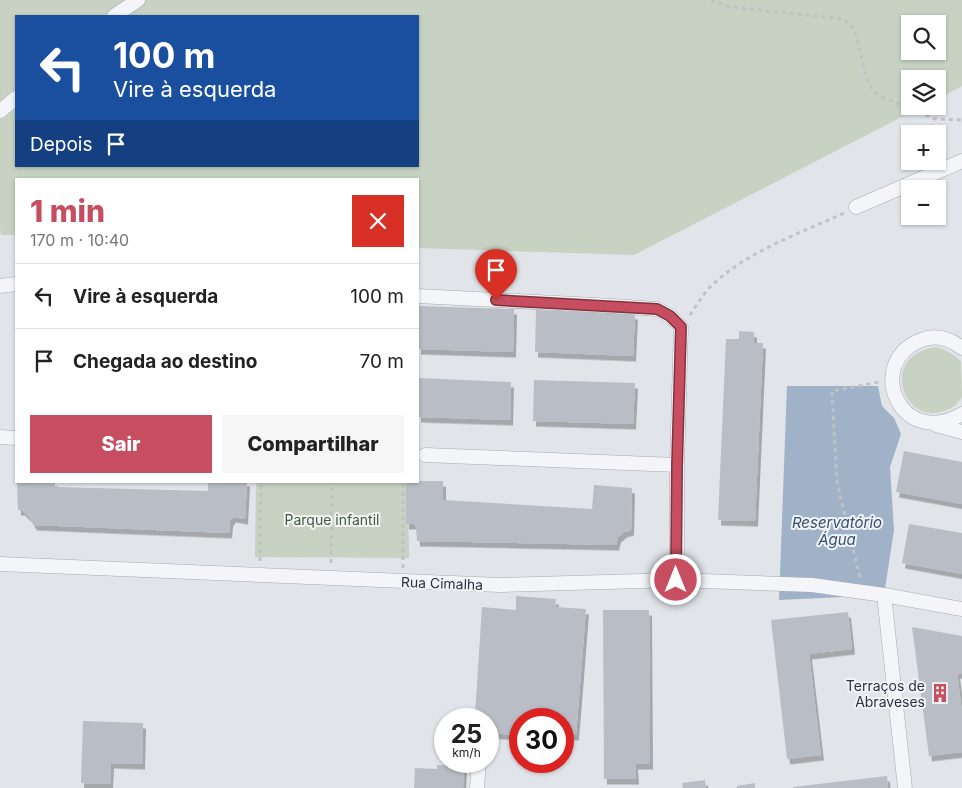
<!DOCTYPE html>
<html lang="pt">
<meta charset="utf-8">
<style>
:root{--surface:#fff;--page:#f6f6f6;--text:#222;--muted:#767676;--line:#e0e0e0;--accent:#c64e60}
body{margin:0;font-family:Inter,sans-serif;background:var(--page);color:var(--text);height:100vh;display:flex;flex-direction:column;font-size:19px;white-space:nowrap}
*{box-sizing:border-box;margin:0}
p{font-size:16px;color:var(--muted)}
.icon{flex:none;width:28px;height:28px;fill:none;stroke:currentColor;stroke-width:2;stroke-linecap:round;stroke-linejoin:round}
.map{position:relative;flex:1;overflow:hidden}
.drawer{position:absolute;left:15px;top:178px;width:404px;height:305px;display:flex;flex-direction:column;background:var(--surface);border-radius:0px;box-shadow:0 1px 4px #0004}
.drawer>*{flex:none}
.banner{position:absolute;left:15px;top:15px;width:404px;height:152px;border-radius:0px;box-shadow:0 1px 4px #0004;background:#1a4fa0;color:#fff;overflow:hidden}
.tools{position:absolute;left:901px;top:15px;display:grid;gap:10px}
.tools a{display:grid;place-items:center;width:45px;height:45px;border-radius:0px;background:var(--surface);box-shadow:0 1px 4px #0004;font-size:25px}
.speed{position:absolute;left:434px;top:708px;display:flex;gap:10px;font-size:25px;font-weight:700;text-align:center}
.speed>*{display:grid;place-content:center;width:65px;height:65px;border-radius:50%;background:var(--surface);box-shadow:0 1px 4px #0004;line-height:1}
.speed small{font-size:12px;font-weight:400}
.speed .limit{border:8px solid #d22;background:#fff;color:#111}
.pin{position:absolute;display:grid;place-items:center;width:42px;height:42px;color:#fff;margin:-51px -21px;border-radius:50% 50% 50% 0;rotate:-45deg;box-shadow:0 0 5px #0007}
.pin .icon{rotate:45deg}
.me{position:absolute;width:55px;margin:-28px;rotate:0deg;stroke-linejoin:round;filter:drop-shadow(0 0 4px #0008)}
.turn{display:flex;align-items:center;gap:18px;height:105px;padding:0 15px;font-size:22px}
.turn .icon{width:65px;height:65px;stroke-width:2.5}
.turn b{display:block;font-size:35px;line-height:42px}
.then{display:flex;align-items:center;height:48px;padding:0 15px;background:#0003;gap:10px;font-size:19px}
.round{display:grid;place-items:center;flex:none;width:52px;height:52px;border-radius:0px;background:var(--page)}
.summary{display:flex;align-items:center;justify-content:space-between;height:85px;padding:0 15px}
h1{font-size:30px;font-weight:800;line-height:38px;color:var(--accent)}
.primary-button{display:flex;gap:10px;margin-top:auto;padding:10px 15px}
.primary-button a{flex:1;height:58px;border-radius:0px;background:var(--accent);color:#fff;font-size:20px;font-weight:800;line-height:58px;text-align:center}
.primary-button a+a{background:var(--page);color:var(--text)}
ul{padding:0;list-style:none}
li{display:flex;align-items:center;gap:15px;height:65px;padding:0 15px;border-top:1px solid var(--line)}
li div{flex:1}
li b{display:block;font-size:19px}
li em{font-style:normal}
.map>svg:first-child{display:block}
.green{fill:#c7d2c3;fill-rule:evenodd}
.water{fill:#9fb2c7}
.building{fill:#b9bec6;filter:url(#shadow)}
.lines{fill:none;stroke-linecap:round;stroke-linejoin:round}
.minor-casing{stroke:#a7abb3;stroke-width:15}
.path{stroke:#c0c2c8;stroke-width:3;stroke-dasharray:4 4;stroke-linecap:butt}
.minor{stroke:#f4f5f8;stroke-width:14}
.route-casing{stroke:#81333e;stroke-width:12}
.route{stroke:#c64e60;stroke-width:9}
.labels{text-anchor:middle;dominant-baseline:central;stroke-width:4;stroke-linejoin:round;paint-order:stroke}
.park-label{font-size:14px;fill:#3f5b39;stroke:#f1f3f7}
.street-label{font-size:14px;fill:#2b3240;stroke:#f1f3f7}
.poi-label{font-size:14px;fill:#2b3240;stroke:#f1f3f7;text-anchor:end}
.water-label{font-size:15px;font-style:italic;fill:#375171;stroke:#f1f3f7}
</style>
<div class="map">
<svg width="962" height="788" viewBox="0 0 962 788">
<defs>
<filter id="shadow"><feDropShadow dx="3" dy="5.5" stdDeviation="0" flood-color="#0004"/></filter>
</defs>
<rect width="100%" height="100%" fill="#e1e4e9"/>
<path class="green" d="M0,0H962V86L938,99V79H910V106H923L634,255L418,248V179H16V235H1L0,229ZM16,16H418V166H16ZM910,24H938V51H910Z
M936,347C947,350 954,354 961,362L962,397C958,404 951,409 944,411C903,426 878,355 936,347Z
M256,481H408L409,558L255,557Z"/>
<path class="water" d="M787,386H878L882,406L894,418L901,434L890,467L894,530L884,595L779,600Z"/>
<path class="building" d="M418,306L514,309L513,352L418,349Z
M536,310L635,314L633,356L535,352Z
M739,331L754,332V343H763L755,521L718,520L726,339H739Z
M418,378L511,382L510,420L418,417Z
M534,380L635,383L633,424L533,421Z
M904,451L962,462V504L896,492Z
M17,481H55V487L208,491V481H247L245,519L233,517L230,521L229,533L34,525L30,518L22,510H18Z
M406,481H443V500L592,509L594,485L632,488L631,530L624,532L618,537L616,545L417,541L416,527L414,524H406Z
M909,524L962,533V574L902,563Z
M516,596L556,599L555,607L586,609L576,735L562,734V719H520V735L488,733L487,715L475,714L482,607L516,610Z
M603,610H649L650,764H635L636,779H604Z
M848,612L852,649L809,654L821,755L787,759L771,620Z
M912,627L962,636V674L957,673L962,712V752L929,756Z
M83,721L143,723L142,764L111,763L110,784L81,783Z
M437,765L464,766L463,788H414L415,768L437,769Z
M887,776L888,788H793V787Z
M705,780L706,788H683L682,783Z
M755,783V788H737V786Z"/>
<g class="lines">
<g class="minor-casing">
<path id="minor" d="M114,16L138,0
M0,111L16,98
M856,207L962,161
M0,286L16,284
M418,296L613,306L657,309L670,316L681,327L677,465V580
M962,348C949,338 934,334 919,341C865,364 900,450 962,414
M936,425L962,432
M0,437L16,438
M425,455L677,465
M0,564L500,585L677,580L812,585L884,595L962,609
M884,595L905,788
M477,788L479,761"/>
</g>
<path class="path" d="M711,0L730,7L844,19L851,26L856,34L866,77L873,91L884,98L935,119L962,120
M690,315C696,306 703,295 710,287C747,251 799,234 844,213
M260,561L261,481
M331,563L332,481
M403,568V481
M860,577L837,483L832,391L879,382"/>
<use href="#minor" class="minor"/>
</g>
<g class="lines">
<g class="route-casing">
<path id="route" d="M496,300L657,309L670,316L681,327L677,466L676,580"/>
</g>
<use href="#route" class="route"/>
</g>
<defs>
<g id="building-bare" transform="scale(1.5)"><path d="M-4-6H4V6H1V3H-1V6H-4ZM-2.5-4.3h1.7v1.8h-1.7ZM.8-4.3h1.7v1.8H.8ZM-2.5-1h1.7V.8h-1.7ZM.8-1h1.7V.8H.8Z" fill="#c64e60" stroke="#f1f3f7" stroke-width="2.5" paint-order="stroke"/></g>
</defs>
<g fill-rule="evenodd">
<use href="#building-bare" x="940" y="693"/>
</g>
<g class="labels">
<g class="park-label">
<text x="332" y="519">Parque infantil</text>
</g>
<g class="street-label">
<text transform="translate(442 583) rotate(2)">Rua Cimalha</text>
</g>
<g class="poi-label">
<text x="925" y="685">Terraços de<tspan x="925" dy="16">Abraveses</tspan></text>
</g>
<g class="water-label">
<text x="837" y="522">Reservatório<tspan x="837" dy="17">Água</tspan></text>
</g>
</g>
</svg>
<div class="tools">
<a><svg class="icon" aria-label="search" viewBox="0 0 24 24"><circle cx="10" cy="10" r="6"/><path d="M15 15l6 6"/></svg></a>
<a><svg class="icon" aria-label="layers" viewBox="0 0 24 24"><path d="M12 4l9 5-9 5-9-5zM3 14l9 5 9-5"/></svg></a>
<a>+</a>
<a>−</a>
</div>
<div class="speed"><div>25<small>km/h</small></div><div class="limit">30</div></div>
<div class="pin" style="left:496px;top:300px;background:#d93025"><svg class="icon" aria-label="arrive" viewBox="0 0 24 24"><path d="M6 21V4h12l-3 4 3 4H6"/></svg></div>
<svg class="me" style="left:676px;top:580px" viewBox="-20 -20 40 40"><circle r="17" fill="#c64e60" stroke="#fff" stroke-width="3"/><path d="M0-11L8 9 0 5-8 9z" fill="#fff"/></svg>
<div class="banner">
<div class="turn"><svg class="icon" aria-label="left" viewBox="0 0 24 24"><path d="M17 20v-9H6M10 6l-5 5 5 5"/></svg><div><b>100 m</b>Vire à esquerda</div></div>
<div class="then">Depois<svg class="icon" aria-label="arrive" viewBox="0 0 24 24"><path d="M6 21V4h12l-3 4 3 4H6"/></svg></div>
</div>
<section class="drawer">
<div class="summary"><div><h1>1 min</h1><p>170 m · 10:40</p></div><a class="round" style="background:#d93025;color:#fff"><svg class="icon" aria-label="close" viewBox="0 0 24 24"><path d="M6 6l12 12M18 6L6 18"/></svg></a></div>
<ul>
<li><svg class="icon" aria-label="left" viewBox="0 0 24 24"><path d="M17 20v-9H6M10 6l-5 5 5 5"/></svg><div><b>Vire à esquerda</b></div><em>100 m</em></li>
<li><svg class="icon" aria-label="arrive" viewBox="0 0 24 24"><path d="M6 21V4h12l-3 4 3 4H6"/></svg><div><b>Chegada ao destino</b></div><em>70 m</em></li>
</ul>
<div class="primary-button"><a>Sair</a><a>Compartilhar</a></div>
</section>
</div>
